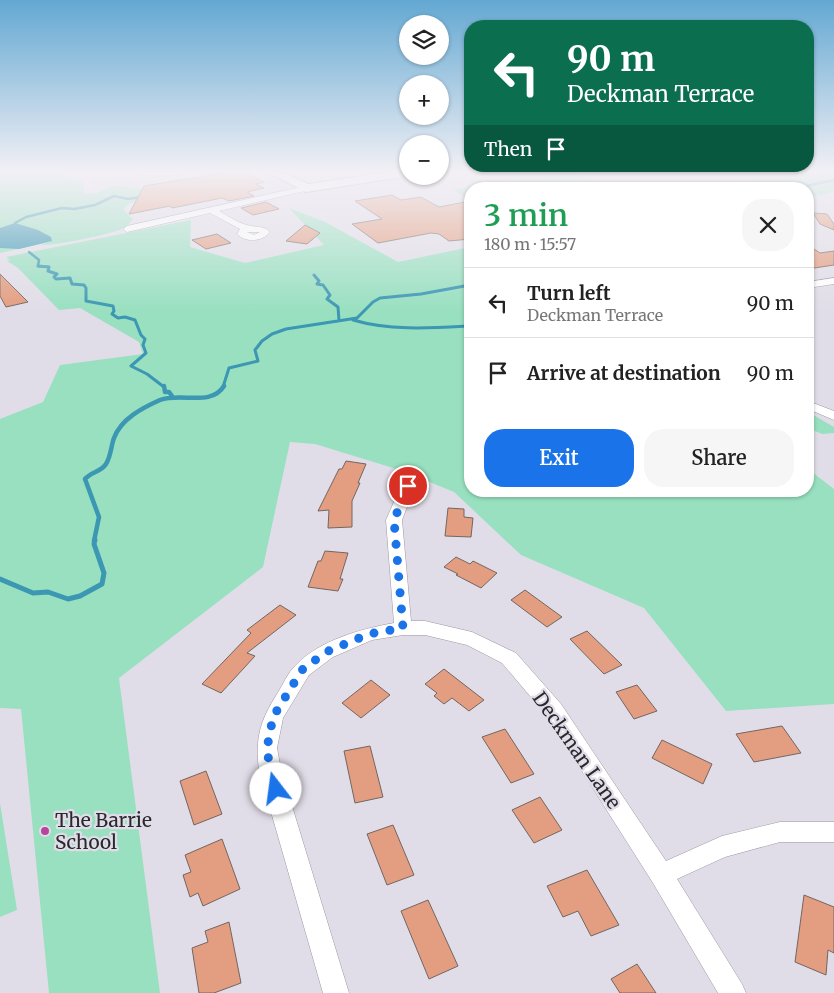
<!DOCTYPE html>
<meta charset="utf-8">
<style>
:root{--surface:#fff;--page:#f6f6f6;--text:#222;--muted:#767676;--line:#e0e0e0;--accent:#1a73e8}
body{margin:0;font-family:Merriweather,serif;background:var(--page);color:var(--text);height:100vh;display:flex;flex-direction:column;font-size:19px;white-space:nowrap}
*{box-sizing:border-box;margin:0}
p{font-size:16px;color:var(--muted)}
.icon{flex:none;width:28px;height:28px;fill:none;stroke:currentColor;stroke-width:2;stroke-linecap:round;stroke-linejoin:round}
.map{position:relative;flex:1;overflow:hidden}
.panel{position:absolute;left:464px;top:182px;width:350px;height:315px;display:flex;flex-direction:column;background:var(--surface);border-radius:20px;box-shadow:0 1px 4px #0004}
.panel>*{flex:none}
.guide{position:absolute;left:464px;top:20px;width:350px;height:152px;border-radius:20px;box-shadow:0 1px 4px #0004;background:#0b6e4f;color:#fff;overflow:hidden}
.controls{position:absolute;left:399px;top:15px;display:grid;gap:10px}
.controls a{display:grid;place-items:center;width:50px;height:50px;border-radius:50%;background:var(--surface);box-shadow:0 1px 4px #0004;font-size:25px}
.pin{position:absolute;display:grid;place-items:center;width:42px;height:42px;color:#fff;margin:-21px;border:2px solid #fff;border-radius:50%;box-shadow:0 1px 5px #0007}
.me{position:absolute;width:55px;margin:-28px;rotate:345deg;stroke-linejoin:round;filter:drop-shadow(0 0 4px #0008)}
.turn{display:flex;align-items:center;gap:18px;height:105px;padding:0 20px;font-size:22px}
.turn .icon{width:65px;height:65px;stroke-width:2.5}
.turn b{display:block;font-size:35px;line-height:42px}
.then{display:flex;align-items:center;height:48px;padding:0 20px;background:#0003;gap:10px;font-size:19px}
.round{display:grid;place-items:center;flex:none;width:52px;height:52px;border-radius:20px;background:var(--page)}
.head{display:flex;align-items:center;justify-content:space-between;height:85px;padding:0 20px}
h1{font-size:30px;font-weight:600;line-height:38px;color:#1e9e55}
.primary-button{display:flex;gap:10px;margin-top:auto;padding:10px 20px}
.primary-button a{flex:1;height:58px;border-radius:20px;background:var(--accent);color:#fff;font-size:20px;font-weight:600;line-height:58px;text-align:center}
.primary-button a+a{background:var(--page);color:var(--text)}
ul{padding:0;list-style:none}
li{display:flex;align-items:center;gap:15px;height:70px;padding:0 20px;border-top:1px solid var(--line)}
li div{flex:1}
li b{display:block;font-size:19px}
li em{font-style:normal}
.map>svg:first-child{display:block}
.green{fill:#98e0c0}
.water{fill:#3b97b2}
.lines{fill:none;stroke-linecap:round;stroke-linejoin:round}
.stream-far3{stroke:#3b97b2;stroke-width:2.5}
.stream-far2{stroke:#3b97b2;stroke-width:3}
.stream-far1{stroke:#3b97b2;stroke-width:4.5}
.stream{stroke:#3b97b2;stroke-width:5}
.building{fill:#e39d80;stroke:#726662}
.street-casing{stroke:#9c98a2;stroke-width:1}
.secondary-casing{stroke:#9c98a2;stroke-width:2}
.street{fill:#fff;fill-rule:evenodd}
.secondary{fill:#fff;fill-rule:evenodd}
.route{stroke:#1a73e8;stroke-width:9;stroke-dasharray:0 16.2}
.poi-dot{fill:#b9449b;stroke:#e1dde8;stroke-width:2}
.labels{text-anchor:middle;dominant-baseline:central;stroke-width:4.5;stroke-linejoin:round;paint-order:stroke}
.near-street-label{font-size:19px;fill:#29282c;stroke:#e1dde8}
.near-poi-label{font-size:19px;fill:#29282c;stroke:#e1dde8;text-anchor:start}
</style>
<div class="map">
<svg width="834" height="993" viewBox="0 0 834 993">
<rect width="100%" height="100%" fill="#e1dde8"/>
<path class="green" d="M0,173H54L83,181L84,194L99,192L111,186L158,189L145,201L130,203L123,209L133,219C130,222 127,227 124,228C112,234 54,246 41,245L50,242L0,253Z
M574,173L599,184L597,189H526L513,181Z
M819,173H834V192L808,197V189H714L749,181Z
M512,182L524,189H470V197L465,198L453,189Z
M289,208L325,222L398,262L470,247V491H808V469L834,489V704L726,711L644,608L521,555L454,492L403,471L315,444L290,442L263,567L119,678L160,993H49L21,709L0,708V419L43,402L60,365L143,354L139,342L80,308L59,310L18,268L7,261L10,260L6,257L191,220L190,247L245,263L324,245Z
M808,412L834,427V433L822,434L808,428Z
M0,803L17,910L0,917Z"/>
<path class="water" d="M15,223L38,230L51,237L52,241L19,249L0,248V228Z"/>
<g class="lines">
<path class="stream-far3" d="M792,189L834,180
M15,223L26,217L62,208L74,209L95,205L114,196L128,199L142,197
M29,252L39,260L38,266L49,267"/>
<path class="stream-far2" d="M38,266L49,267L48,271L57,274L54,277L56,279L70,278L72,284L84,285L86,288V301L113,306L114,311L112,314L118,318L125,317L135,320L141,335L145,339L143,345L146,353L131,366L147,374L164,387
M314,275L319,281L317,284L323,285L330,295L327,299L338,307L339,321
M353,320C390,331 432,328 470,326
M223,387L229,368L258,361L255,350L262,341L272,334L286,329L357,318L373,302L380,298L421,294L470,285"/>
<path class="stream-far1" d="M164,386L165,392H169L172,396
M94,541L99,517L85,479C91,472 101,472 106,464C111,456 111,446 114,438C121,419 142,408 160,400C181,392 211,407 224,386"/>
<path class="stream" d="M0,579L33,593L48,592L68,599L80,596L102,584L104,573L94,544L95,540"/>
</g>
<path class="building" d="M224,173H247L264,182L256,184L264,188L247,192L254,196L229,201L222,198L172,208L170,206L129,214L144,186Z
M392,195L401,200L421,197L439,207L470,201V239L449,241L439,234L431,233L378,243L352,224L382,219L355,201Z
M266,202L279,209L253,215L241,208Z
M813,213L827,214L834,224V230L820,224Z
M305,225L320,233L307,244L286,241Z
M217,234L231,243L206,249L192,240Z
M808,245L820,253L834,251V265L808,269Z
M0,274L28,302L6,307L0,296Z
M346,461L366,464L358,483H360L352,501V527L328,528L329,510L318,511L339,469H342Z
M448,508L464,509V517L473,518L471,537L445,536Z
M325,551L348,553L340,579H343L338,591L308,587L318,561H321Z
M456,557L470,564L473,561L497,573L481,588L456,575L458,574L444,567Z
M525,590L562,617L547,627L511,600Z
M280,605L296,615L247,653L255,656L221,693L202,684L251,633L247,630Z
M587,631L622,665L604,674L570,639Z
M444,669L484,700L469,711L452,698L444,704L434,696L437,693L425,684Z
M371,680L390,695L361,718L342,703Z
M637,685L657,711L634,719L616,692Z
M782,726L801,753L754,762L736,734Z
M505,729L534,774L511,783L482,737Z
M662,740L712,764L703,784L652,758Z
M370,746L383,797L355,803L344,751Z
M206,771L222,814L194,825L180,781Z
M540,797L562,830L534,843L512,810Z
M393,825L414,875L387,885L367,834Z
M222,839L240,889L203,906L198,893L190,897L183,875L191,872L185,855Z
M587,870L619,925L591,936L578,911L563,917L547,886Z
M804,895L834,907V953L828,950L826,975L795,962Z
M428,900L458,966L429,979L401,911Z
M229,922L241,983L214,993H199L192,948L208,942L205,931Z
M637,964L656,993H620L611,979Z"/>
<g class="lines">
<g class="street-casing">
<path id="street" d="M135,173H184L180,175H139Z
M306,186L310,188L309,190L219,211C228,216 241,225 252,226C259,228 265,226 270,232C262,242 246,243 237,234L240,229L210,213L127,232L123,229L127,226ZM247,232H260L254,235Z
M834,278V284L808,288V282Z
M808,401L834,411V420L808,409Z
M408,482L413,483L415,486L402,520L411,621H425L472,632L516,653L561,704L666,861L722,836L780,822H834V842H780L725,857L677,879L742,984L746,993H718L653,883L547,716L502,663L467,645L425,635H403L372,640L333,657L309,675L283,718L277,748L281,770L349,993H323L259,770C255,738 260,721 277,694C283,685 288,672 296,665C320,640 361,629 394,623L386,520L401,486L403,483Z"/>
</g>
<g class="secondary-casing">
<path id="secondary" d="M269,173H284L308,184L384,173H408V176L306,192Z"/>
</g>
<use href="#street" class="street"/>
<use href="#secondary" class="secondary"/>
</g>
<linearGradient id="sky" x2="0" y2="1"><stop stop-color="#63a8d2"/><stop offset="0.55" stop-color="#f2f0f5"/><stop offset="1" stop-color="#f2f0f5" stop-opacity="0"/></linearGradient>
<rect width="834" height="312" fill="url(#sky)"/>
<g class="lines">
<path class="route" d="M276,789L270,770L267,748L273,717L302,670L326,652L369,634L403,628L394,520L408,486"/>
</g>
<circle class="poi-dot" cx="45" cy="831" r="5"/>
<g class="labels">
<g class="near-street-label">
<text transform="translate(577 750) rotate(55)">Deckman Lane</text>
</g>
<g class="near-poi-label">
<text x="55" y="820">The Barrie<tspan x="55" dy="22">School</tspan></text>
</g>
</g>
</svg>
<div class="controls">
<a><svg class="icon" aria-label="layers" viewBox="0 0 24 24"><path d="M12 4l9 5-9 5-9-5zM3 14l9 5 9-5"/></svg></a>
<a>+</a>
<a>−</a>
</div>
<div class="pin" style="left:408px;top:486px;background:#d93025"><svg class="icon" aria-label="arrive" viewBox="0 0 24 24"><path d="M6 21V4h12l-3 4 3 4H6"/></svg></div>
<svg class="me" style="left:276px;top:789px" viewBox="-20 -20 40 40"><circle r="19" fill="#fff"/><path d="M0-13L10 11 0 6-10 11z" fill="#1a73e8"/></svg>
<div class="guide">
<div class="turn"><svg class="icon" aria-label="left" viewBox="0 0 24 24"><path d="M17 20v-9H6M10 6l-5 5 5 5"/></svg><div><b>90 m</b>Deckman Terrace</div></div>
<div class="then">Then<svg class="icon" aria-label="arrive" viewBox="0 0 24 24"><path d="M6 21V4h12l-3 4 3 4H6"/></svg></div>
</div>
<section class="panel">
<div class="head"><div><h1>3 min</h1><p>180 m · 15:57</p></div><a class="round"><svg class="icon" aria-label="close" viewBox="0 0 24 24"><path d="M6 6l12 12M18 6L6 18"/></svg></a></div>
<ul>
<li><svg class="icon" aria-label="left" viewBox="0 0 24 24"><path d="M17 20v-9H6M10 6l-5 5 5 5"/></svg><div><b>Turn left</b><p>Deckman Terrace</p></div><em>90 m</em></li>
<li><svg class="icon" aria-label="arrive" viewBox="0 0 24 24"><path d="M6 21V4h12l-3 4 3 4H6"/></svg><div><b>Arrive at destination</b></div><em>90 m</em></li>
</ul>
<div class="primary-button"><a>Exit</a><a>Share</a></div>
</section>
</div>
